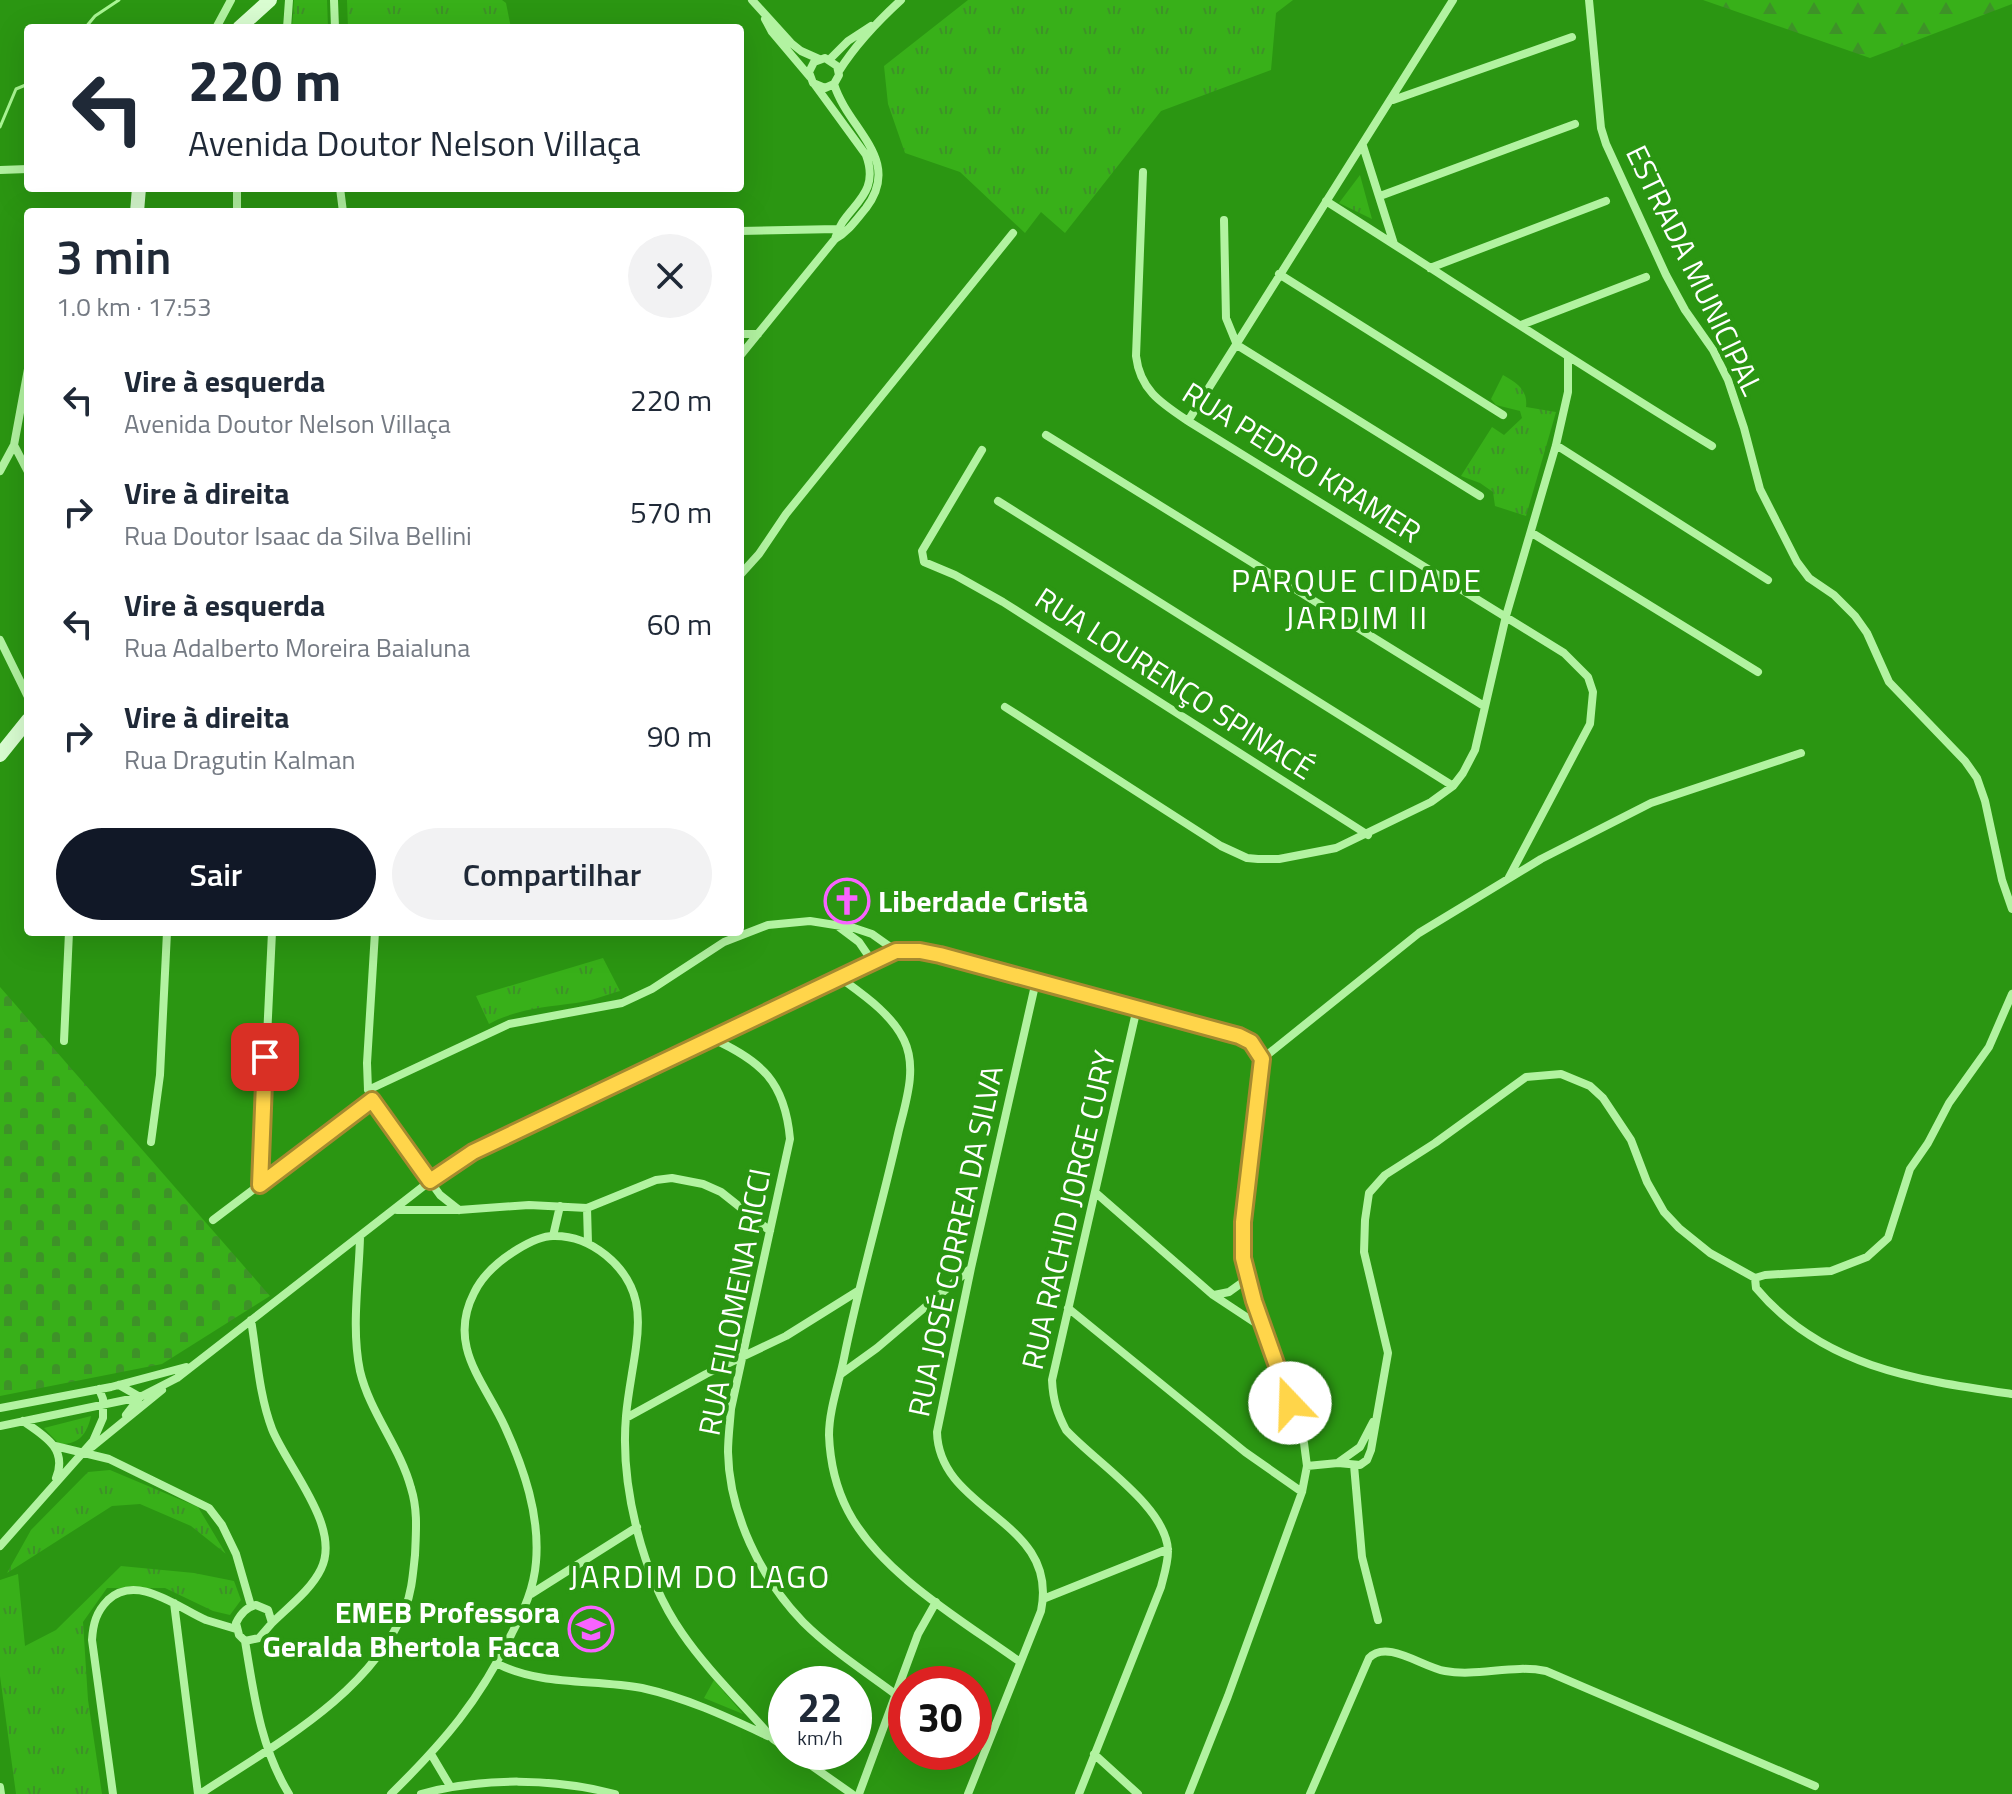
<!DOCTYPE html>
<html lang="pt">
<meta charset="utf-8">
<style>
:root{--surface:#fff;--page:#f2f2f3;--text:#1f2937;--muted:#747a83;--accent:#111827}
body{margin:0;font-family:"Titillium Web",sans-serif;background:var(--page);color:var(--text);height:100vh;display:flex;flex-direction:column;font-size:30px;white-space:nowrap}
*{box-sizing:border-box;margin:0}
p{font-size:26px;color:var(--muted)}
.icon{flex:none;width:44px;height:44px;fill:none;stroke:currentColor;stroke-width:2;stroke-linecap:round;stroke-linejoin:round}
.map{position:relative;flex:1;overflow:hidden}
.panel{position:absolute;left:24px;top:208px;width:720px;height:728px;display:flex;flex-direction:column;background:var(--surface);border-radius:8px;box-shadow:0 8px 32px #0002}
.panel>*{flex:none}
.top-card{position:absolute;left:24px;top:24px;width:720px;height:168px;border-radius:8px;box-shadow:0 8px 32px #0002;background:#fff;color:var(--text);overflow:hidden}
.speed{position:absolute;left:768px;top:1666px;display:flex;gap:16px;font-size:40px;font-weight:700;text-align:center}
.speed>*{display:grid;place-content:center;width:104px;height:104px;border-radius:50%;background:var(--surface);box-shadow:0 8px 32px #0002;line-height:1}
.speed small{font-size:20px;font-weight:400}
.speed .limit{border:12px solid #d22;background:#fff;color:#111}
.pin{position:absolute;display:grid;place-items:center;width:68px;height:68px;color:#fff;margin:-34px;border-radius:16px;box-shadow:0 4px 12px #0006}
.me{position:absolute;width:88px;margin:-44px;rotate:339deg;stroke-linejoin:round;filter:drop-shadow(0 0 6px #0008)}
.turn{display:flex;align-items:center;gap:28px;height:168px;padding:0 32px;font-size:36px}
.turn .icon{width:104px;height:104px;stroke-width:2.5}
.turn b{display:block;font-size:56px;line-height:68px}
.round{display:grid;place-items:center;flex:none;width:84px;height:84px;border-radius:42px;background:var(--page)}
.head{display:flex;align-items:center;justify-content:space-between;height:136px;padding:0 32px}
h1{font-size:48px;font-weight:600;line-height:60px}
.primary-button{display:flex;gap:16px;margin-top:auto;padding:16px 32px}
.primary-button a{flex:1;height:92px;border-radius:48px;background:var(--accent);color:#fff;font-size:32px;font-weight:600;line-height:92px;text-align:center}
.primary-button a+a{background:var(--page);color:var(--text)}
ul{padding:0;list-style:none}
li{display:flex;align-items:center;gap:24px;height:112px;padding:0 32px}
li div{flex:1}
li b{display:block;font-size:30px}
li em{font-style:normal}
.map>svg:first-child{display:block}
.forest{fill:url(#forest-firs)}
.cemetery{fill:url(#cemetery-stones)}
.park{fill:url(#park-tufts)}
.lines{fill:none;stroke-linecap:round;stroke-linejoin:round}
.stream{stroke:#a9f693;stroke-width:3}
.street{stroke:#b2f3a1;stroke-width:8}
.secondary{stroke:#d9fdd1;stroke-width:14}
.route-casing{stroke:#a68a30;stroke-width:20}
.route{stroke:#ffd54a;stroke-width:14}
.labels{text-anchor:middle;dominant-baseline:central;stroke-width:8;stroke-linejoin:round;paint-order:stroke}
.street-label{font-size:30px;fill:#fff;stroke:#2b9612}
.poi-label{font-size:30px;font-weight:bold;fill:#fff;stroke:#2b9612;text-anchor:start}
.neighbourhood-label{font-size:32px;letter-spacing:2px;fill:#fff;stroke:#2b9612}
</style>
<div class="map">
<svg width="2012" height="1794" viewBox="0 0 2012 1794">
<defs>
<pattern id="forest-firs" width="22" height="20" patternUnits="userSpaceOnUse" patternTransform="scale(2)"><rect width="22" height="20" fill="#38b019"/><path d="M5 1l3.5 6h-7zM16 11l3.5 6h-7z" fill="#3e9228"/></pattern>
<pattern id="cemetery-stones" width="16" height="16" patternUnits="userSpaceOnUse" patternTransform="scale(2)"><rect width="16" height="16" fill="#38b019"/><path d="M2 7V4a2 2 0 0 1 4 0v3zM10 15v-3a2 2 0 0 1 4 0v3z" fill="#3e9228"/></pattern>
<pattern id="park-tufts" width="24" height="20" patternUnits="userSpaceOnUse" patternTransform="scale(2)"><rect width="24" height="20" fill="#38b019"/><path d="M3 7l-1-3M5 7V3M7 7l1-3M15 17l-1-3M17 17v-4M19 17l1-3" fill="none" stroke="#3e9228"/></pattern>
</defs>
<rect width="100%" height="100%" fill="#2b9612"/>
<path class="forest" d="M1703,0H2012V4L1870,58Z"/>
<path class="cemetery" d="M0,987L270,1296L162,1364L0,1396Z"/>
<path class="park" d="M294,0H327L328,28H292Z
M347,0H502L506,3L511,28H348Z
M968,0H1293L1276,13L1271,70L1161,111L1065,233L1041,212L1025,233L960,172L905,153L888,104L884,66Z
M1360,175L1372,219L1339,203Z
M1503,375C1517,383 1528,390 1526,407L1556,412L1526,516L1495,506L1493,492L1480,483L1461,476L1492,427L1504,435L1522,418L1520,411L1496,405L1491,399Z
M603,958L620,991C606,995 591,1001 576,1003C546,1007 516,1009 489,1024L476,996Z
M91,1416C87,1434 79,1445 59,1444L44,1428Z
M110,1470L198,1507L226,1554L191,1526L140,1504L112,1506L7,1573L31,1530L88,1472Z
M121,1566L194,1573L234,1581L241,1600L230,1615L213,1611L165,1588H107L83,1622L88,1700L102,1794H16L0,1676V1580L18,1574L25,1646L56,1630Z
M714,1680L743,1714L704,1698Z"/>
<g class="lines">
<path class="stream" d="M85,28L95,16L119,0
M0,127L16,89L28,84"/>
<path class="street" d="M334,0L335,28
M752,0L791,43L801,51L819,59
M1589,0L1601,128L1606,144L1666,275L1685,310L1713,350L1728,380L1744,428L1760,489L1797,562L1809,578L1834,595L1855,616L1867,633L1889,682L1965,761L1977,778L1985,801L2002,880L2012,909
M765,19L772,32L810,77
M216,28L231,0
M287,28L289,0
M830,59L848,41L871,26
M839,71C856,44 878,21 901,0
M815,85L866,155C882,198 843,206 835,239
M1393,100L1572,37
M1363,146L1394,244
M0,170L28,169
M1143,172L1136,356C1140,390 1161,403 1188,421L1564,653L1588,677L1593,692L1590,724L1508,879
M340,188L343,212
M1380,196L1575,124
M1326,201C1455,283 1582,367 1712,446
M237,212V188
M1224,220L1226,318L1237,345L1480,496
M740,231L837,229L841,231
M1430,268L1606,201
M1279,274L1503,415
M1521,325L1646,277
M740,334H758
M740,356L835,239C848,232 856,220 866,208C903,159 848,130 834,84L839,75L837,66L825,58L814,62L809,72L813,83L825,88L834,84
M28,369L14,445L28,472
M1188,421L1453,0
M1046,435L1484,706
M1556,445L1768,580
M982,450L922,551L924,562L955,575L1003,602L1368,835
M0,471L14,445
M998,501L1453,786
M1532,533L1758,672
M740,575L759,554L786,514L1013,233
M0,640L28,697
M1005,707L1221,846L1247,858L1258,859H1279L1336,848L1431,802L1453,786L1463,773L1475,750L1506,616L1556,445L1568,392V358
M839,927L859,942L872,961
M375,932L367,1063L368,1090L379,1111L440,1195L459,1210
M839,977C862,994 891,1013 904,1040C918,1069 905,1104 898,1134C881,1209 859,1283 844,1358C839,1383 829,1410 829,1435C830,1461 836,1488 848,1511C881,1574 963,1621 1020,1662
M711,1038C762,1061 785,1082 790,1139L731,1409C730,1423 728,1438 728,1452C729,1513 761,1579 803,1622C830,1649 864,1671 895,1694
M64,1041L69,932
M1262,1059L1419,933L1541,859L1651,803L1801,753
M368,1090L509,1024L622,1003L652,989L724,942L768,925L810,921L854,928L872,934L896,951
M151,1142L160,1075L167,932
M260,1185L272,932
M1096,1193L1213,1295L1263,1328
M587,1208L588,1243
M397,1210H459L529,1205L587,1208L656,1180L672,1178L703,1184L721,1192L770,1231
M213,1220L372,1100
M553,1236L560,1206
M1755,1278L1765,1275L1831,1271L1867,1257L1888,1238L1910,1169L1928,1143L1949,1103L1989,1047L2012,994
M1755,1278L1756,1288C1822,1367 1916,1380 2012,1394
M1214,1295L1229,1292L1247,1279
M1068,1308L1245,1452L1302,1492
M251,1320C257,1356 259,1395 272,1429C287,1467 342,1527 321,1569C311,1590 288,1607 272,1623
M841,1374L877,1348L970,1269
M119,1385L140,1397L126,1415
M0,1408L111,1387L186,1367
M626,1418L706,1374L786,1336L858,1291
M23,1421C45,1436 68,1449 56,1478
M0,1426L140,1397L177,1378L452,1164L691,1047L896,951H920L940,955L1239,1036L1251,1042L1262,1059L1243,1222V1258L1254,1301L1304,1443L1307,1466L1302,1492L1228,1696L1189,1794
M55,1446L109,1459L209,1508L222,1525L236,1554L251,1606
M92,1447L162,1390
M1339,1462L1360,1447L1373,1422
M1354,1465L1362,1557L1378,1620
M1307,1466L1338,1463L1360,1465L1367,1460L1371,1450L1388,1353L1364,1252L1365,1220L1369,1193L1385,1175L1435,1143L1526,1077L1561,1074L1590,1086L1603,1098L1631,1140L1647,1182L1664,1212L1679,1228L1710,1253L1755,1278
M0,1546L93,1441L103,1418V1399L99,1389
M531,1594L637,1527
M1043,1599L1168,1549
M174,1603L198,1794
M256,1605L268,1610L272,1623L259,1638L245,1641L239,1635L236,1623C240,1615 246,1607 256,1605Z
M245,1641C254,1694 260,1747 289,1794
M498,1664C541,1686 595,1679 642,1688C687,1698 727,1717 768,1736
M792,1752L852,1794
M431,1754L450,1786
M1094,1754L1138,1794
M0,1787L1,1794
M113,1794L92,1640C93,1624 96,1612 108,1600C137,1573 178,1608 206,1620C216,1623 226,1626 236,1629
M200,1794C274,1745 370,1695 405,1609C412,1591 413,1573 415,1555C416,1532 418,1510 411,1488C400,1447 370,1413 360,1371C351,1328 359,1280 360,1237
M391,1794C444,1742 480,1700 512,1633C524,1610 534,1588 536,1562C540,1515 524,1469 505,1427C484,1381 447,1346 474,1293C483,1274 500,1260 518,1249C528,1243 541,1236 553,1236C591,1235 628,1266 636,1302C639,1316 638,1333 636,1347C633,1370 628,1393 626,1416C620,1485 642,1576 682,1633C708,1671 743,1704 773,1739L786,1748
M421,1794C483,1777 554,1778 615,1794
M859,1794L918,1634L936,1602
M968,1794L1041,1611C1060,1519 939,1513 937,1432L971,1268L1036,981
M1079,1794L1161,1587C1164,1575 1168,1563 1168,1551C1167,1507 1095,1462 1066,1430C1057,1413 1053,1400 1052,1380L1137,1008
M1310,1794L1369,1658C1387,1639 1422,1667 1445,1671C1478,1677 1512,1664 1546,1671L1815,1786"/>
<path class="secondary" d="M239,28L270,0
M137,212L139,188
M0,755L28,720"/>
</g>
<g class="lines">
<g class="route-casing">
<path id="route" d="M265,1057L260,1185L372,1100L430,1181L473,1152L896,951H920L940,955L1239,1036L1251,1042L1262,1059L1243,1222V1258L1254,1301L1290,1403"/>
</g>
<use href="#route" class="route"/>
</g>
<defs>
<g id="church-ring" transform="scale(2.3)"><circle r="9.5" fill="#2b9612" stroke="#f863ff" stroke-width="1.5"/><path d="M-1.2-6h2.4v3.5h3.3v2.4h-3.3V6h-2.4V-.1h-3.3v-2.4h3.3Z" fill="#f863ff"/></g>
<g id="school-ring" transform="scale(2.3)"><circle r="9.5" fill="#2b9612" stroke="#f863ff" stroke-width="1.5"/><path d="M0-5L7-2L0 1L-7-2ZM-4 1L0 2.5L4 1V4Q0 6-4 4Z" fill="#f863ff"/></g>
</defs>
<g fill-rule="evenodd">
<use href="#church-ring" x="847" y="901"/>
<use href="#school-ring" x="591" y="1629"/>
</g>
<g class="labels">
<g class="street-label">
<text transform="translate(1695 270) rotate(64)">ESTRADA MUNICIPAL</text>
<text transform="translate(1302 462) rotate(32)">RUA PEDRO KRAMER</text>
<text transform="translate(1175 683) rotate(33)">RUA LOURENÇO SPINACÉ</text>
<text transform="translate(1068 1210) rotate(-77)">RUA RACHID JORGE CURY</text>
<text transform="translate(955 1241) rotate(-78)">RUA JOSÉ CORREA DA SILVA</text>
<text transform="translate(734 1302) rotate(-79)">RUA FILOMENA RICCI</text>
</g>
<g class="poi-label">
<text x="878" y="901">Liberdade Cristã</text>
<text x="560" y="1612" text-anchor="end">EMEB Professora<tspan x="560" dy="34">Geralda Bhertola Facca</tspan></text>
</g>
<g class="neighbourhood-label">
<text x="1357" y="580">PARQUE CIDADE<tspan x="1357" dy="37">JARDIM II</tspan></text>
<text x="700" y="1576">JARDIM DO LAGO</text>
</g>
</g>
</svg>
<div class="speed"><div>22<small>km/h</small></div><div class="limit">30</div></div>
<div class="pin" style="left:265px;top:1057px;background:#d93025"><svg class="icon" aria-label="arrive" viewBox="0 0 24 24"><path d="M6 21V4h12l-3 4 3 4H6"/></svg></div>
<svg class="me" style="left:1290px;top:1403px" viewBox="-20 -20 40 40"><circle r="19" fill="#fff"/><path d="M0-13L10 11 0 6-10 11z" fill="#ffd54a"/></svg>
<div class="top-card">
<div class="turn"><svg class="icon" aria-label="left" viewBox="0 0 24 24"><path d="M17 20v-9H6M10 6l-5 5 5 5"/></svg><div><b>220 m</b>Avenida Doutor Nelson Villaça</div></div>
</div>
<section class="panel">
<div class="head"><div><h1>3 min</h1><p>1.0 km · 17:53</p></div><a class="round"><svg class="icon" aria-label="close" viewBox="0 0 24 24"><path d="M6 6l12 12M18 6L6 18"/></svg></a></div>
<ul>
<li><svg class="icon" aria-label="left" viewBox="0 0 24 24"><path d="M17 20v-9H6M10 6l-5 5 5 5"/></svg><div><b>Vire à esquerda</b><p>Avenida Doutor Nelson Villaça</p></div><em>220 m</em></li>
<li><svg class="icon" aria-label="right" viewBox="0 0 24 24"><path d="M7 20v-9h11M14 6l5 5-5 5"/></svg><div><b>Vire à direita</b><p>Rua Doutor Isaac da Silva Bellini</p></div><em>570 m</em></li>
<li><svg class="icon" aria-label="left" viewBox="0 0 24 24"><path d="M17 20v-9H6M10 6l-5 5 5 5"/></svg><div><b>Vire à esquerda</b><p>Rua Adalberto Moreira Baialuna</p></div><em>60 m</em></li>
<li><svg class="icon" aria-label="right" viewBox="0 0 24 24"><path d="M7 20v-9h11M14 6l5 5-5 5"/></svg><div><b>Vire à direita</b><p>Rua Dragutin Kalman</p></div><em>90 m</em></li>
</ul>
<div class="primary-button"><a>Sair</a><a>Compartilhar</a></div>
</section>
</div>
